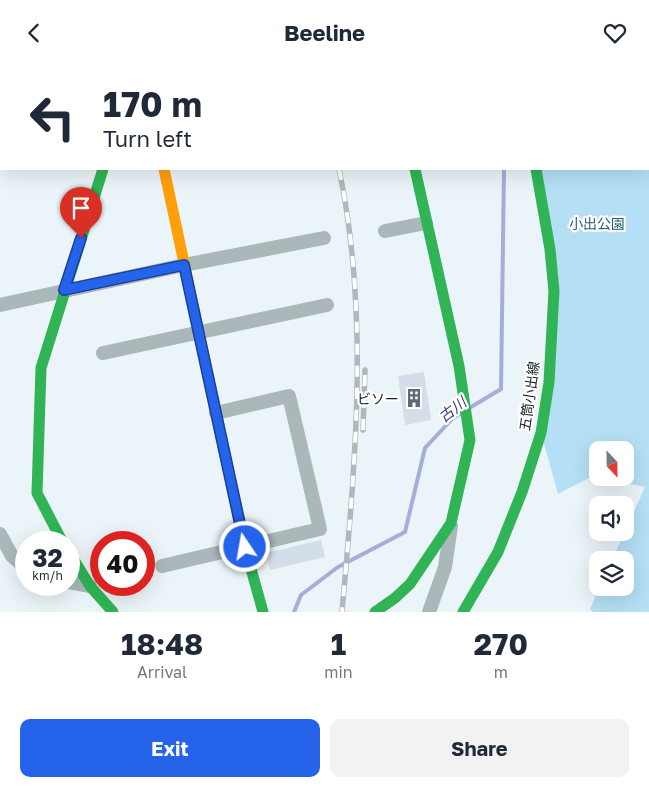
<!DOCTYPE html>
<meta charset="utf-8">
<style>
:root{--surface:#fff;--page:#f2f2f3;--text:#1f2937;--muted:#747a83;--accent:#2563eb}
body{margin:0;font-family:"Golos Text","Noto Sans JP",sans-serif;background:var(--page);color:var(--text);height:100vh;display:flex;flex-direction:column;font-size:19px;white-space:nowrap}
*{box-sizing:border-box;margin:0}
p{font-size:16px;color:var(--muted)}
.icon{flex:none;width:28px;height:28px;fill:none;stroke:currentColor;stroke-width:2;stroke-linecap:round;stroke-linejoin:round}
.map{position:relative;height:547px;overflow:hidden}
.panel{display:flex;flex-direction:column;background:var(--surface);flex:1}
.panel>*{flex:none}
.guide{position:absolute;left:0px;top:0px;width:650px;height:105px;box-shadow:0 5px 20px #0002;background:#fff;color:var(--text);overflow:hidden}
.needle{width:32px;rotate:158deg}
.controls{position:absolute;left:589px;top:376px;display:grid;gap:10px}
.controls a{display:grid;place-items:center;width:45px;height:45px;border-radius:10px;background:var(--surface);box-shadow:0 5px 20px #0002;font-size:25px}
.speed{position:absolute;left:15px;top:466px;display:flex;gap:10px;font-size:25px;font-weight:700;text-align:center}
.speed>*{display:grid;place-content:center;width:65px;height:65px;border-radius:50%;background:var(--surface);box-shadow:0 5px 20px #0002;line-height:1}
.speed small{font-size:12px;font-weight:400}
.speed .limit{border:8px solid #d22;background:#fff;color:#111}
.pin{position:absolute;display:grid;place-items:center;width:42px;height:42px;color:#fff;margin:-51px -21px;border-radius:50% 50% 50% 0;rotate:-45deg;box-shadow:0 0 5px #0007}
.pin .icon{rotate:45deg}
.me{position:absolute;width:55px;margin:-28px;rotate:348deg;stroke-linejoin:round;filter:drop-shadow(0 0 4px #0008)}
.turn{display:flex;align-items:center;gap:18px;height:105px;padding:0 20px;font-size:22px}
.turn .icon{width:65px;height:65px;stroke-width:2.5}
.turn b{display:block;font-size:35px;line-height:42px}
.eta{display:flex;justify-content:space-evenly;align-items:center;height:85px;text-align:center}
.eta b{font-size:30px;font-weight:700;line-height:35px}
.cta{display:flex;gap:10px;margin-top:auto;padding:10px 20px}
.cta a{flex:1;height:58px;border-radius:10px;background:var(--accent);color:#fff;font-size:20px;font-weight:700;line-height:58px;text-align:center}
.cta a+a{background:var(--page);color:var(--text)}
header{display:flex;justify-content:space-between;align-items:center;height:65px;padding:0 20px;background:var(--surface);font-size:22px;font-weight:700}
.map>svg:first-child{display:block}
.green{fill:#b5dff4}
.lines{fill:none;stroke-linecap:round;stroke-linejoin:round}
.stream{stroke:#a6add9;stroke-width:4}
.building{fill:#d4dee9}
.street{stroke:#abb8ba;stroke-width:14}
.fast{stroke:#30b455;stroke-width:11}
.slow{stroke:#ff9f0a;stroke-width:11}
.rail-casing{stroke:#afb8bb;stroke-width:5.5}
.rail{stroke:#fff;stroke-width:4;stroke-dasharray:11;stroke-linecap:butt}
.route-casing{stroke:#184099;stroke-width:12}
.route{stroke:#2563eb;stroke-width:9}
.labels{text-anchor:middle;dominant-baseline:central;stroke-width:4.5;stroke-linejoin:round;paint-order:stroke}
.park-label{font-size:14px;fill:#245b76;stroke:#fff}
.street-label{font-size:14px;fill:#162026;stroke:#fff}
.poi-label{font-size:14px;fill:#162026;stroke:#fff;text-anchor:end}
.water-label{font-size:15px;font-style:italic;fill:#37367f;stroke:#fff}
</style>
<header><svg class="icon" aria-label="back" viewBox="0 0 24 24"><path d="M15 5l-7 7 7 7"/></svg>Beeline<svg class="icon" aria-label="heart" viewBox="0 0 24 24"><path d="M12 20l-8-8c-3-5 5-10 8-4 3-6 11-1 8 4z"/></svg></header>
<div class="map">
<svg width="649" height="547" viewBox="0 0 649 547">
<rect width="100%" height="100%" fill="#ebf4f8"/>
<path class="green" d="M520,0H649V547H593L590,544L599,523L625,522V495H612L645,422L601,413L625,412V385H598L597,412L593,411L558,429L541,368L552,257L536,104H649V1Z"/>
<g class="lines">
<path class="stream" d="M509,1V0
M471,342L501,324L504,104
M294,547L301,530L338,502L405,467L425,383L453,353L461,348"/>
</g>
<path class="building" d="M424,307L431,355L405,360L398,311Z
M321,475L325,492L270,505L266,488Z"/>
<g class="lines">
<path class="street" d="M385,166L426,158
M0,240L184,200L324,173
M103,288L327,240
M0,469L12,491L26,503
M162,501L320,464L289,331L216,348
M69,517L90,521
M429,547L445,502L451,461"/>
<path class="fast" d="M131,0V1
M520,0V1
M216,348L245,482L263,547
M63,478L37,428L41,303L103,104
M69,487L90,521L113,547
M375,547L395,533L410,519L451,458L470,375L459,301L415,104
M463,547L498,487L522,427L541,368L549,317L554,226L550,184L536,104"/>
<path class="slow" d="M394,0V1
M164,104L216,348"/>
<g class="rail-casing">
<path id="rail" d="M325,0V1
M339,104C370,251 355,399 342,547
M363,365L365,305"/>
</g>
<use href="#rail" class="rail"/>
</g>
<g class="lines">
<g class="route-casing">
<path id="route" d="M81,173L64,225L184,200L245,482"/>
</g>
<use href="#route" class="route"/>
</g>
<defs>
<g id="building-bare" transform="scale(1.5)"><path d="M-4-6H4V6H1V3H-1V6H-4ZM-2.5-4.3h1.7v1.8h-1.7ZM.8-4.3h1.7v1.8H.8ZM-2.5-1h1.7V.8h-1.7ZM.8-1h1.7V.8H.8Z" fill="#616a70" stroke="#fff" stroke-width="2.5" paint-order="stroke"/></g>
</defs>
<g fill-rule="evenodd">
<use href="#building-bare" x="414" y="333"/>
</g>
<g class="labels">
<g class="park-label">
<text x="597" y="158">小出公園</text>
</g>
<g class="street-label">
<text transform="translate(529 331) rotate(-82)">五筒小出線</text>
</g>
<g class="poi-label">
<text x="399" y="333">ビソー</text>
</g>
<g class="water-label">
<text transform="translate(452 344) rotate(-38)">古川</text>
</g>
</g>
</svg>
<div class="controls">
<a><svg class="needle" viewBox="-14 -14 28 28"><path d="M0-13l5 13h-10z" fill="#e53935"/><path d="M0 13l5-13h-10z" fill="#747a83"/></svg></a>
<a><svg class="icon" aria-label="sound" viewBox="0 0 24 24"><path d="M4 9h4l5-4v14l-5-4H4zM17 9q2 3 0 6"/></svg></a>
<a><svg class="icon" aria-label="layers" viewBox="0 0 24 24"><path d="M12 4l9 5-9 5-9-5zM3 14l9 5 9-5"/></svg></a>
</div>
<div class="speed"><div>32<small>km/h</small></div><div class="limit">40</div></div>
<div class="pin" style="left:81px;top:173px;background:#d93025"><svg class="icon" aria-label="arrive" viewBox="0 0 24 24"><path d="M6 21V4h12l-3 4 3 4H6"/></svg></div>
<svg class="me" style="left:245px;top:482px" viewBox="-20 -20 40 40"><circle r="17" fill="#2563eb" stroke="#fff" stroke-width="3"/><path d="M0-11L8 9 0 5-8 9z" fill="#fff"/></svg>
<div class="guide">
<div class="turn"><svg class="icon" aria-label="left" viewBox="0 0 24 24"><path d="M17 20v-9H6M10 6l-5 5 5 5"/></svg><div><b>170 m</b>Turn left</div></div>
</div>
</div>
<section class="panel">
<div class="eta">
<div><b>18:48</b><p>Arrival</p></div>
<div><b>1</b><p>min</p></div>
<div><b>270</b><p>m</p></div>
</div>
<div class="cta"><a>Exit</a><a>Share</a></div>
</section>
